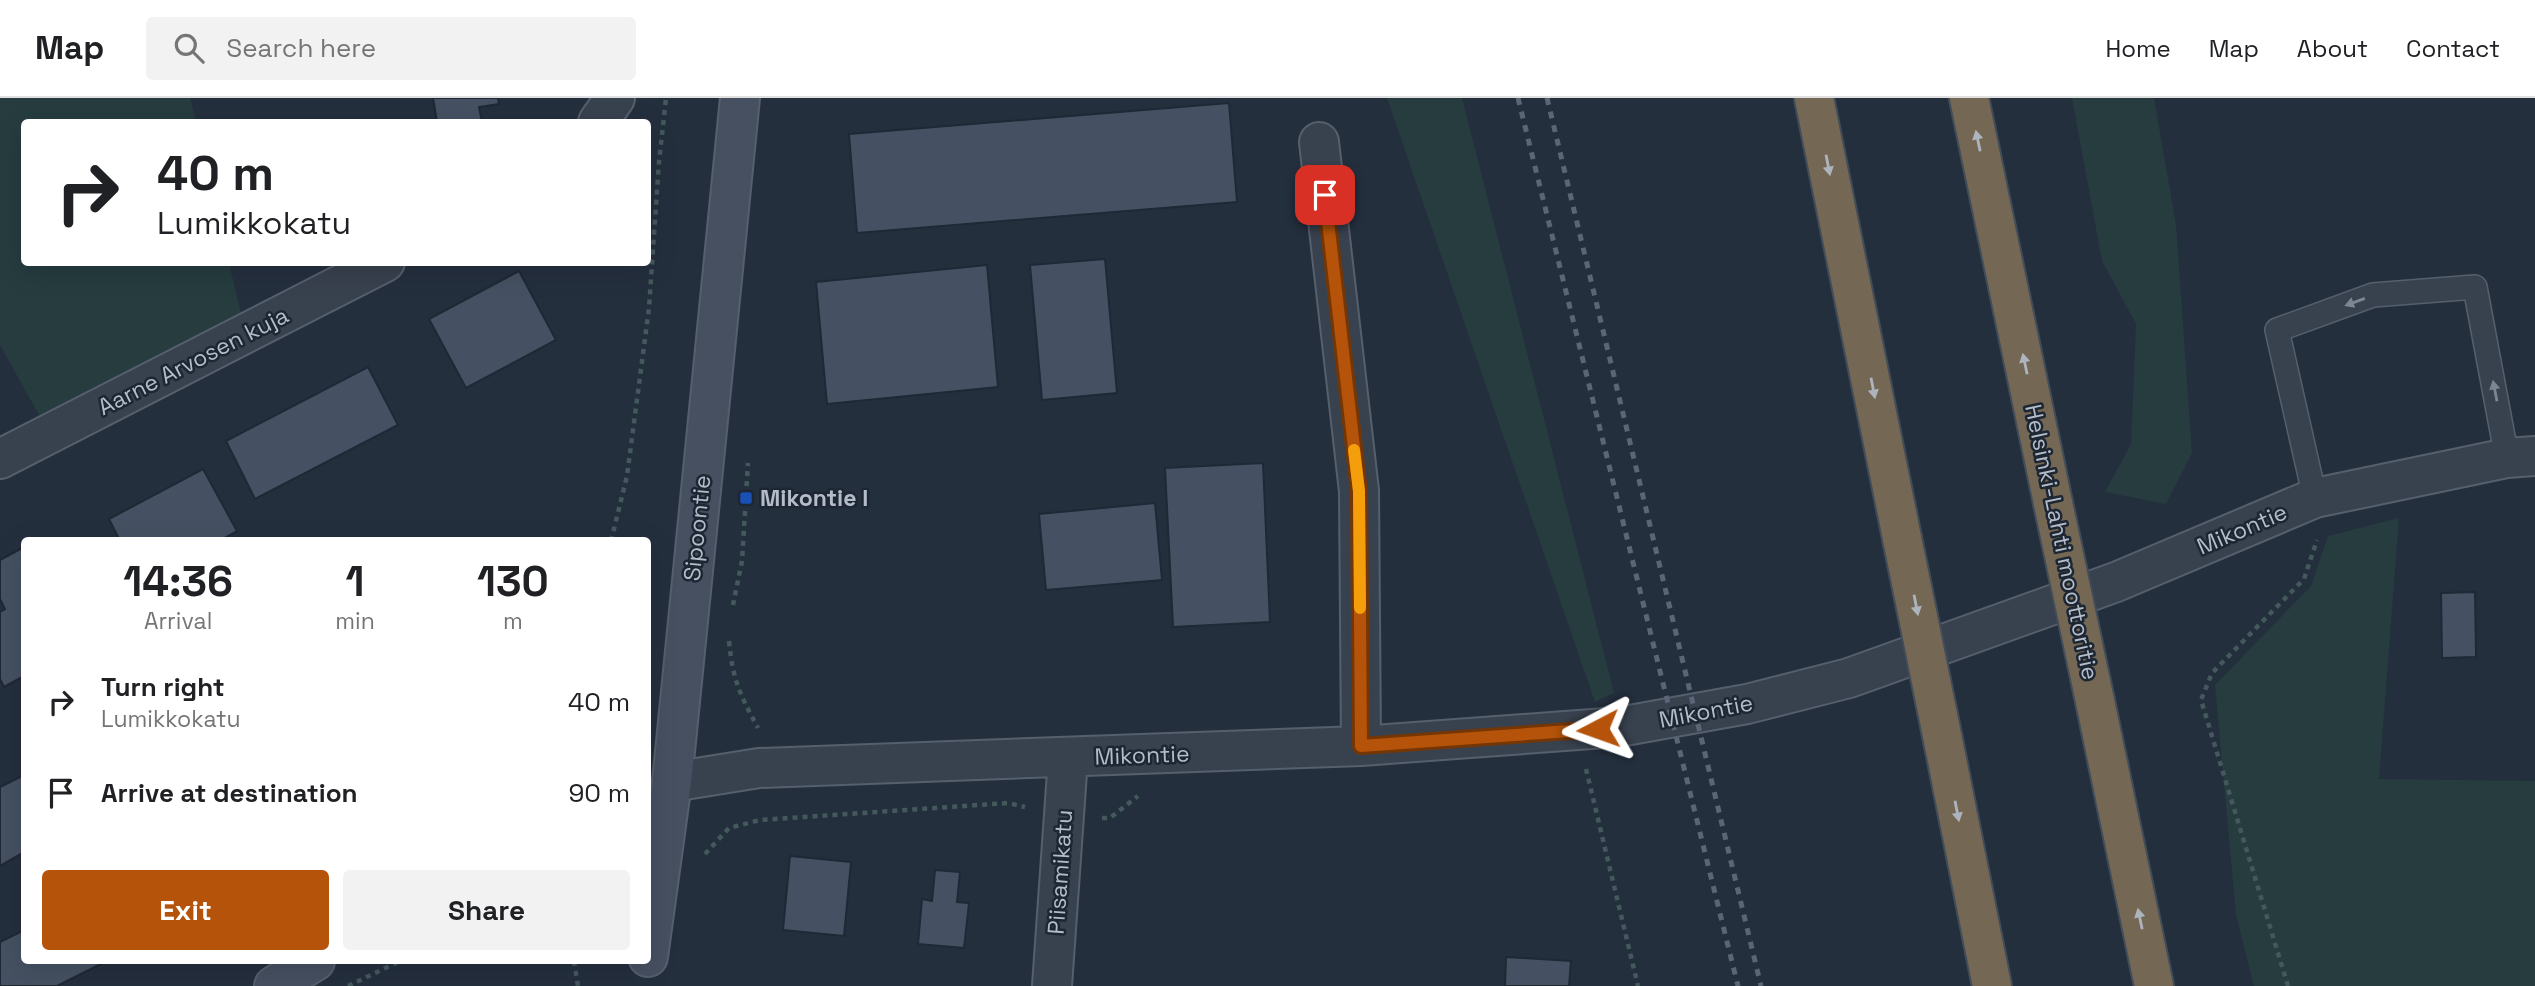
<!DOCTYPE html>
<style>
:root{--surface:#fff;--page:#f2f2f2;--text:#202124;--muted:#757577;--line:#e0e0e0;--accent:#b45309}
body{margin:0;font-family:"Space Grotesk",sans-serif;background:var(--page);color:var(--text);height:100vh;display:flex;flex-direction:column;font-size:26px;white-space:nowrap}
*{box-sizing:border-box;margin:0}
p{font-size:23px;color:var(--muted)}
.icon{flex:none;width:38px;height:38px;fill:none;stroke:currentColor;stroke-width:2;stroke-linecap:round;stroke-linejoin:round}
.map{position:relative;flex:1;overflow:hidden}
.side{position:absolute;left:21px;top:439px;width:630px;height:427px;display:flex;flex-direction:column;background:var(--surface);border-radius:7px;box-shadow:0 7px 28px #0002}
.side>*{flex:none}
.banner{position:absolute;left:21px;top:21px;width:630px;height:147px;border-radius:7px;box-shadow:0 7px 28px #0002;background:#fff;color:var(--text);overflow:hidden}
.pin{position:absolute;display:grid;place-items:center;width:60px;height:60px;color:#fff;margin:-30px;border-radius:14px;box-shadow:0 4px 10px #0006}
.me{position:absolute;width:77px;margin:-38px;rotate:266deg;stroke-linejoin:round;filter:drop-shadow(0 0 5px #0008)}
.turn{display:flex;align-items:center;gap:24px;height:147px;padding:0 21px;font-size:32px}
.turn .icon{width:91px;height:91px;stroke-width:2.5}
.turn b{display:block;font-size:49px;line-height:60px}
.eta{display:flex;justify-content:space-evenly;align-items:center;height:119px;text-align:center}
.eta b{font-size:42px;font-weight:800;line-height:49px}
.primary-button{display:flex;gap:14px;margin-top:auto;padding:14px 21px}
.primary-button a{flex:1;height:80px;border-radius:7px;background:var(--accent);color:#fff;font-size:28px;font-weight:800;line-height:80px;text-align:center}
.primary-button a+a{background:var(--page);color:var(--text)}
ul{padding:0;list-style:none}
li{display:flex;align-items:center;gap:21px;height:91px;padding:0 21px}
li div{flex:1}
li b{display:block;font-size:26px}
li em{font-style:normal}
header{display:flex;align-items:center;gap:42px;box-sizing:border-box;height:98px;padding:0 35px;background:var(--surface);border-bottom:2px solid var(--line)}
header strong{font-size:33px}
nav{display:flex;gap:38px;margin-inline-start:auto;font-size:24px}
.search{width:490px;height:63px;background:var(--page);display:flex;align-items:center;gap:18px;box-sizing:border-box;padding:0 24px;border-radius:7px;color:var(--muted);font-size:26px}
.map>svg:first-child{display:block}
.green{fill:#263c3f}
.building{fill:#455162;stroke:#1f2835;stroke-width:2}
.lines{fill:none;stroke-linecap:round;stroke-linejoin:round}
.lane-casing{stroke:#565f6c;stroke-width:26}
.street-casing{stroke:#565f6c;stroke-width:42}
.secondary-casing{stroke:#565f6c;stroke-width:42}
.highway-casing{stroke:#434c59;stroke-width:42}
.path{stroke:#44595c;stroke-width:4.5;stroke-dasharray:5 5;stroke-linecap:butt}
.lane{stroke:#38414e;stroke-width:23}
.street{stroke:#38414e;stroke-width:38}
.secondary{stroke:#465061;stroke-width:38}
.highway{stroke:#746855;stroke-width:38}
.rail{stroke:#5a6575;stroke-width:5;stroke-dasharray:7 7;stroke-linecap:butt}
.highway-bridge-casing{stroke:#434c59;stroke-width:42;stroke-linecap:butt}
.highway-bridge{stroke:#746855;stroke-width:38}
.oneway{fill:#aeb4bd}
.oneway2{fill:#7c8592}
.route-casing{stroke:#753606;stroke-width:18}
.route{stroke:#b45309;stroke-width:12}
.slow{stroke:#f59e0b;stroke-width:12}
.transit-dot{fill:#1a4fb4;stroke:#1d2633;stroke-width:2.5}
.labels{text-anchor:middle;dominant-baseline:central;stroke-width:5;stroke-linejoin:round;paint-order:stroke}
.street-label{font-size:23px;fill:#b4bcc9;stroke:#1d2633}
.poi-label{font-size:23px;font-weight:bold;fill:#b4bcc9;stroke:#1d2633;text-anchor:start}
</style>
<header>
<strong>Map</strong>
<div class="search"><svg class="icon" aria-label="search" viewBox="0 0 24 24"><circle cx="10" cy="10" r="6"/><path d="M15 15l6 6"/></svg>Search here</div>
<nav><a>Home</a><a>Map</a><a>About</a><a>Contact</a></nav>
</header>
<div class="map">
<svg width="2535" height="888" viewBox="0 0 2535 888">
<rect width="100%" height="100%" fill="#242f3e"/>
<path class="green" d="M0,0H190L196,24H24V164L229,165L246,236L49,335L0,247Z
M1387,0H1462L1614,595L1595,604Z
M2072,0H2154L2176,127L2192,355L2166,406L2105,394L2131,346L2136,226L2102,163Z
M2399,420L2379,681L2535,683V888H2254L2236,816L2215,587L2311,488L2328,438Z"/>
<path class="building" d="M433,0H498L499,6L479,9L482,24H437Z
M1229,5L1237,104L857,135L849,36Z
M1105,161L1117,295L1042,302L1030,167Z
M987,167L998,289L827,306L816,184Z
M519,173L556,242L466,290L429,221Z
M368,269L398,327L255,401L226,343Z
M1263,365L1270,524L1173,529L1165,370Z
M203,371L237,433L219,443H120L109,421Z
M1155,405L1162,482L1046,492L1039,416Z
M24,449V578L4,589L0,581V514L5,511L0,501V462Z
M2475,494L2476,559L2442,560L2441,495Z
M24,677V754L0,768V689Z
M790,758L851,764L844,838L783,832Z
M935,772L960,774L957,804L969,805L964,850L918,846L922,801L932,803Z
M24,832V863H107L57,888H0V844Z
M1506,859L1571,863L1569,888H1505Z"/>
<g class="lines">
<g class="lane-casing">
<path id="lane" d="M2315,400L2277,232L2373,197L2475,189L2507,360"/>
</g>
<g class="street-casing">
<path id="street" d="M598,24L615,0
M1319,44L1359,393L1361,648
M0,361L385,164
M672,684L759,670L1361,648L1619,629L1747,606L1849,580L2116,484L2315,400L2507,360L2535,358
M1052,888L1068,660"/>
</g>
<g class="secondary-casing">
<path id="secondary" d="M648,859L672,684L740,0
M274,888L315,863"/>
</g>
<g class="highway-casing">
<path id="highway" d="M1814,0L1902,440
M1969,0L2053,405
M2095,603L2154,888
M1944,647L1992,888"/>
</g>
<path class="path" d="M611,443L627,378L649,210L659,64L666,0
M733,507L742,463L748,365
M729,543C733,582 739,595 758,630
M1586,671L1638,888
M1102,720H1110L1138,698
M705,756L729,730L760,722L1008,705L1025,709
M574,863L578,888
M348,888L400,863
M2288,888L2201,602L2212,575L2304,481L2317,442"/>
<use href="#lane" class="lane"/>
<use href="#street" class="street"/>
<use href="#secondary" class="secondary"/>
<use href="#highway" class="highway"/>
<path class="rail" d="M1518,0L1738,888
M1547,0L1761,888"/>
<g class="highway-bridge-casing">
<path id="highway-bridge" d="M2053,405L2095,603
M1902,440L1944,647"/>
</g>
<use href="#highway-bridge" class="highway-bridge"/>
</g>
<defs><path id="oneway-solid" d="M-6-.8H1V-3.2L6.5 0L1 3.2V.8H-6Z" transform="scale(1.75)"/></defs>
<g class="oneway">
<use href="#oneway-solid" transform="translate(1978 43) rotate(-102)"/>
<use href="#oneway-solid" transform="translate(1828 67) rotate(79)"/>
<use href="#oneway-solid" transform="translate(2025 266) rotate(-102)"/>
<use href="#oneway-solid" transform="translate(1873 290) rotate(79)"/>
<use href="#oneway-solid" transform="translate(1916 507) rotate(79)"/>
<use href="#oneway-solid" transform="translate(1957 713) rotate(79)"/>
<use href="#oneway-solid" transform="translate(2140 821) rotate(-102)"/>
</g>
<g class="oneway2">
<use href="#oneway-solid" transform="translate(2355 204) rotate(160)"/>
<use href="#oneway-solid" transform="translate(2495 293) rotate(-101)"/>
</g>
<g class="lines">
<g class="route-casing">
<path id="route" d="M1325,97L1359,393L1361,648L1598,631"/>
</g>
<use href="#route" class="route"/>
<path class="slow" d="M1354,352L1359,393L1360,510"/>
</g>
<rect class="transit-dot" x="739" y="393" width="14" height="14" rx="3.5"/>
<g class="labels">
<g class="street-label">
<text transform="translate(193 263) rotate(-27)">Aarne Arvosen kuja</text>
<text transform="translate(697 430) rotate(-84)">Sipoontie</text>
<text transform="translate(2242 431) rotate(-23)">Mikontie</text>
<text transform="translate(2062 444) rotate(78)">Helsinki-Lahti moottoritie</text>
<text transform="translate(1706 613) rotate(-11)">Mikontie</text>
<text transform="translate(1142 657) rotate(-2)">Mikontie</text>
<text transform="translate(1060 774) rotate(-86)">Piisamikatu</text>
</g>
<g class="poi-label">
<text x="760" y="400">Mikontie I</text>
</g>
</g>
</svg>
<div class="pin" style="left:1325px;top:97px;background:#d93025"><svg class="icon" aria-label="arrive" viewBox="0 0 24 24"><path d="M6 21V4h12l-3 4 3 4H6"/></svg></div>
<svg class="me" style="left:1598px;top:631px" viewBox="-20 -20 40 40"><path d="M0-17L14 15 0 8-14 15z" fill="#b45309" stroke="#fff" stroke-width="4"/></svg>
<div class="banner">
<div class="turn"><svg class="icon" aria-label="right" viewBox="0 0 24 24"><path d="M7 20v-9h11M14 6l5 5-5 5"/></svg><div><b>40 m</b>Lumikkokatu</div></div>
</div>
<section class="side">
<div class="eta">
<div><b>14:36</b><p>Arrival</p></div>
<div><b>1</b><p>min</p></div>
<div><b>130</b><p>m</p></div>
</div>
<ul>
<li><svg class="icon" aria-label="right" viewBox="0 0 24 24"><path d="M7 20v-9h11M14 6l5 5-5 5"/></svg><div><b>Turn right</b><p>Lumikkokatu</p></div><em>40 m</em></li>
<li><svg class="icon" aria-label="arrive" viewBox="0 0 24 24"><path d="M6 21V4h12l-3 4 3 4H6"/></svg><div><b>Arrive at destination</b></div><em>90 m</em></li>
</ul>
<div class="primary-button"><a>Exit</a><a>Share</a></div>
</section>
</div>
